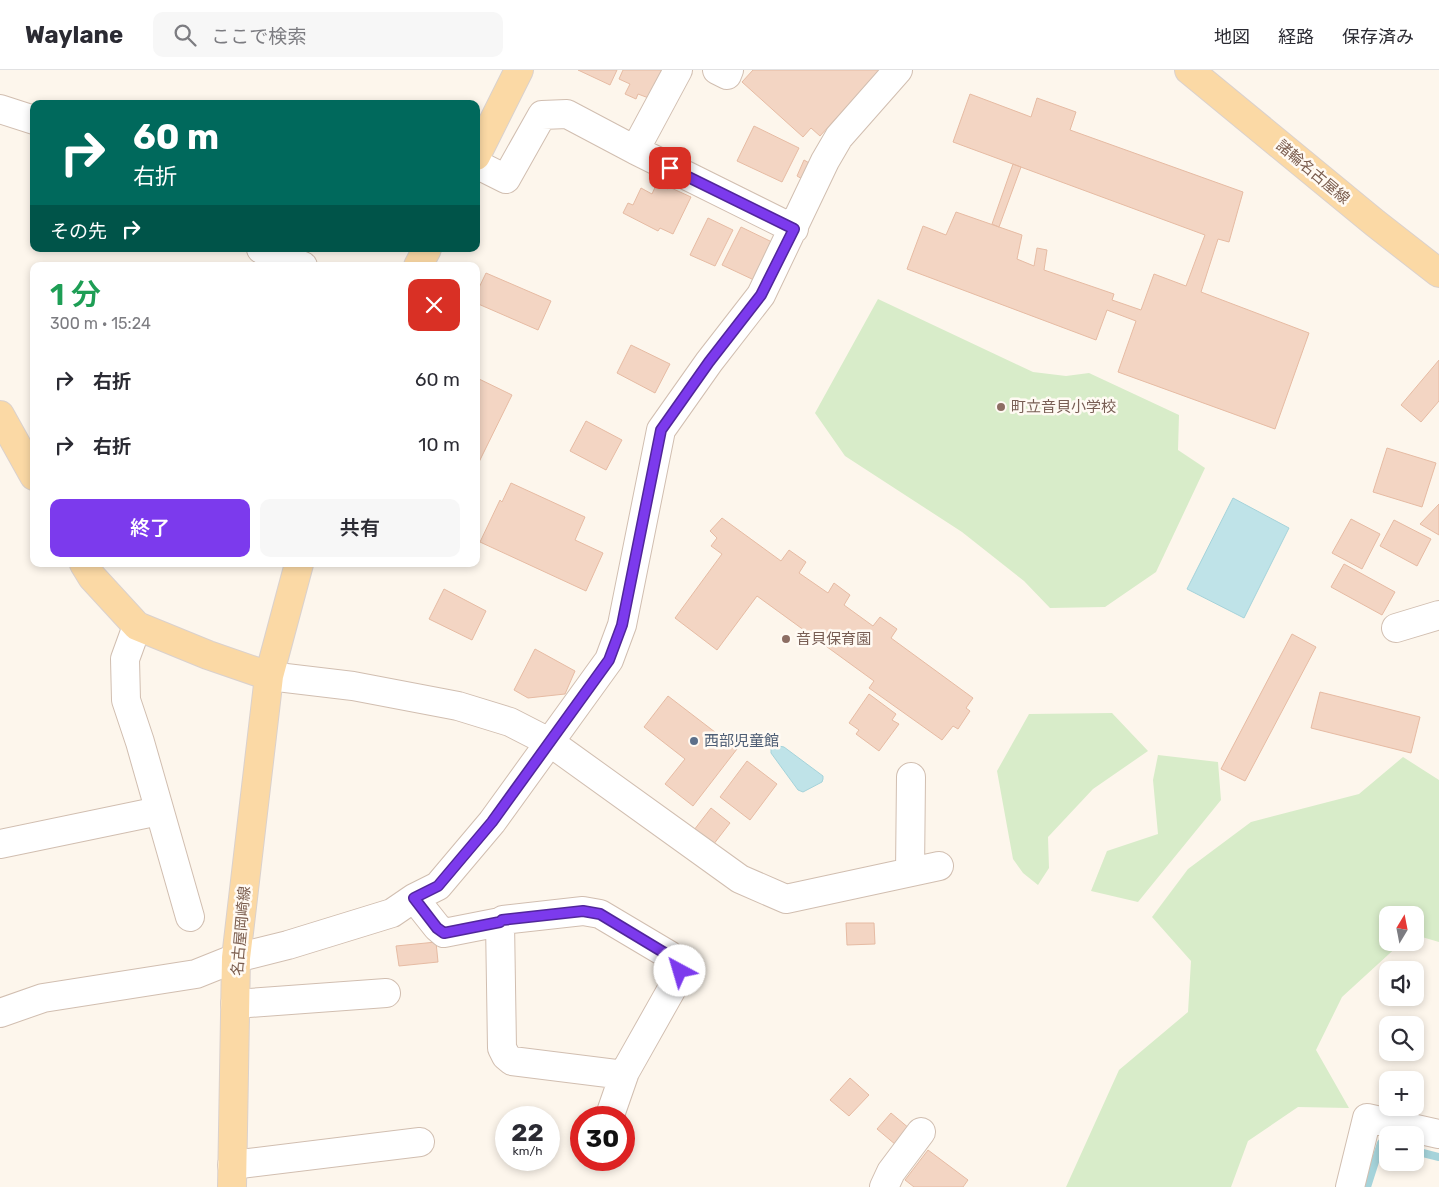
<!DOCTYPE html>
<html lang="ja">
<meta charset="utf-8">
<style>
:root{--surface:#fff;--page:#f7f7f7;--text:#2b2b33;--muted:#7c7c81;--line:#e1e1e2;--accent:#7c3aed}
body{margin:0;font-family:Rubik,"Noto Sans JP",sans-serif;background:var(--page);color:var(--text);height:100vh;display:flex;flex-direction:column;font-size:19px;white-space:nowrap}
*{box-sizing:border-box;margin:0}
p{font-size:16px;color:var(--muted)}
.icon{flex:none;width:28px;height:28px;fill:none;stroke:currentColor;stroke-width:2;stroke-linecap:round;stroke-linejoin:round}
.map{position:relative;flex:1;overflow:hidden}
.side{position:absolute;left:30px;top:192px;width:450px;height:305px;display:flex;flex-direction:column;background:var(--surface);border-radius:10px;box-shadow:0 2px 8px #0003}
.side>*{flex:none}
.banner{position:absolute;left:30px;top:30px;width:450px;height:152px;border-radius:10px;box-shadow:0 2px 8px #0003;background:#00695c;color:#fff;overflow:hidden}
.needle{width:32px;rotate:10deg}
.controls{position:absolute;left:1379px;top:836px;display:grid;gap:10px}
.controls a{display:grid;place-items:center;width:45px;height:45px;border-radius:10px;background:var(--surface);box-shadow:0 2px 8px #0003;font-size:25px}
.speed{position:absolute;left:495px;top:1036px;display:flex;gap:10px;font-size:25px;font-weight:700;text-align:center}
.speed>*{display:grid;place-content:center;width:65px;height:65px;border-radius:50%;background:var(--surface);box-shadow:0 2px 8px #0003;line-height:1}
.speed small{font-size:12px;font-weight:400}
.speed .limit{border:8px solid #d22;background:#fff;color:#111}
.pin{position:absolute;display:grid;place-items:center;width:42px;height:42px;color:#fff;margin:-21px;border-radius:10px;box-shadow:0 2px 8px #0006}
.me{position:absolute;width:55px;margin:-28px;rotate:321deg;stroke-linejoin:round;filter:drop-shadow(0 0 4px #0008)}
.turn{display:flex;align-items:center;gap:18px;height:105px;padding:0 20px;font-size:22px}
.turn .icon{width:65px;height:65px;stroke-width:2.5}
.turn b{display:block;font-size:35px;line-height:42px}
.then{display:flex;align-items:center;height:48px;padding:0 20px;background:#0003;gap:10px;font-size:19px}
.round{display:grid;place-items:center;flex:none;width:52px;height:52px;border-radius:10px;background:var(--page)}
.summary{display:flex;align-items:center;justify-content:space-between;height:85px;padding:0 20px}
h1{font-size:30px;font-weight:600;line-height:38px;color:#1e9e55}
.button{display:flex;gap:10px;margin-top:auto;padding:10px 20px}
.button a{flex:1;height:58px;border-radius:10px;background:var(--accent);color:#fff;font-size:20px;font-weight:600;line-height:58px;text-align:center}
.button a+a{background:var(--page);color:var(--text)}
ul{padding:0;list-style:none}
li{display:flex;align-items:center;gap:15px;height:65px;padding:0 20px}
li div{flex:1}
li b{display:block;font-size:19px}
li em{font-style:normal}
header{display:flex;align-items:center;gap:30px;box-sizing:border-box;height:70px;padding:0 25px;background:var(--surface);border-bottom:1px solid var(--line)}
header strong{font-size:24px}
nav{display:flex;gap:28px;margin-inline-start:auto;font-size:18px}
.search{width:350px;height:45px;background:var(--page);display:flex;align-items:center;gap:12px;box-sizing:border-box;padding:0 18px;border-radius:10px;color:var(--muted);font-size:19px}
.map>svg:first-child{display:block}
.green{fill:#d8ecc9}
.water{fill:#bfe3e8;stroke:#a5d3da}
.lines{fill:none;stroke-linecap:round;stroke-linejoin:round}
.stream{stroke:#a5d3da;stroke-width:8}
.building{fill:#f3d5c3;stroke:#e6bba3}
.minor-casing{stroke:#d1beb0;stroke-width:30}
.major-casing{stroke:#dad1cd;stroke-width:30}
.minor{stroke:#fff;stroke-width:28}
.major{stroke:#fbd9a5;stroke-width:28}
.route-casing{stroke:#51269a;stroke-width:12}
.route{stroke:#7c3aed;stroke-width:9}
.education-dot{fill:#8d6e63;stroke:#fffaf3;stroke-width:2}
.service-dot{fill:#5c6f8a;stroke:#fffaf3;stroke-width:2}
.labels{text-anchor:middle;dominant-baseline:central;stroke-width:5;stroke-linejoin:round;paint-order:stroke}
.street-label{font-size:15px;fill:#7a5c4d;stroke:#fffaf3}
.education-label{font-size:15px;fill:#785e54;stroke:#fffaf3;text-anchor:start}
.service-label{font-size:15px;fill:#4e5e75;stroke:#fffaf3;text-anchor:start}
</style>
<header>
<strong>Waylane</strong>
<div class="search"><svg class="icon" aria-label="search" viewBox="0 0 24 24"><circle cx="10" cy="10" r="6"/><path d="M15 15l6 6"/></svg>ここで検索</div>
<nav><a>地図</a><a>経路</a><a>保存済み</a></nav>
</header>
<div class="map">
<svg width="1439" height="1117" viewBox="0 0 1439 1117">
<rect width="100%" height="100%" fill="#fdf6ec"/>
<path class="green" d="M878,229L1033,302L1066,306L1089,303L1179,345L1178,380L1205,398L1156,502L1105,537L1050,538L1024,511L962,462L845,386L815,343Z
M1112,643L1148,681L1093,719L1048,767L1049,798L1038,815L1023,803L1013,789L997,701L1029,644Z
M1158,685L1218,692L1221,730L1138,832L1091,821L1107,781L1158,764L1153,710Z
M1403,687L1439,710V872L1415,865V845H1388V872L1401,873L1342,927L1316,980L1349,1038L1298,1037L1248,1071L1231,1117H1066L1119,1000L1188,942L1191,891L1152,847L1188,799L1251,752L1359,724Z"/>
<path class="water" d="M1233,428L1289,458L1244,548L1187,519Z
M774,675L784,677L823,706V709L822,712L803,722L798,720L771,683V679Z"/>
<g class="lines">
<path class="stream" d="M1415,1081L1439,1087
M1367,1117L1381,1073L1388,1075"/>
</g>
<path class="building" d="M578,0H617L610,15Z
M623,0H668L654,30L638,24L636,29L625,24L630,14L619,9Z
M753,0H880L820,66L811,58L803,67L742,12Z
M970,24L1031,47L1037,28L1076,42L1070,60L1243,122L1229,172L1218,169L1201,222L1309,263L1275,359L1118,302L1136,251L1107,240L1096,270L907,199L923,156L946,165L956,142L1022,165L1017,189L1034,196L1037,178L1047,180L1044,200L1114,224L1112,230L1141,240L1154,204L1186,216L1205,165L953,72Z
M754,56L799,78L782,112L737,91Z
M804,90L811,94L804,110L797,106Z
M1013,94L1021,97L999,157L992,154Z
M657,113L668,119L669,117L691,127L673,164L660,158L658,161L623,143L628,133L633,135L641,118L652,124Z
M708,148L733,160L715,196L690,185Z
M741,157L772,172L754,210L722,195Z
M486,203L551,231L538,260L476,233V224Z
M631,275L670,294L655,323L617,303Z
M1439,290V331L1421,352L1401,335Z
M477,308L512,325L479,392L476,391Z
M586,351L622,370L606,400L570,381Z
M1387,378L1436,393L1422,437L1373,422Z
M511,413L585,447L575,470L603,483L586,521L480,472L500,430L502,432Z
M1439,434V465L1420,454Z
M722,448L781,491L789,480L806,492L799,503L828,523L834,513L850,525L844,535L873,556L880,547L897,559L891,568L973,628L966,638L970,641L958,659L953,656L942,670L869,618L874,611L757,526L717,580L675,548L722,484L711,476L717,468L710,461Z
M1351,449L1380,464L1362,499L1332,483Z
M1394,450L1431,469L1417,496L1380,476Z
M1344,494L1395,522L1382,545L1331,517Z
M444,519L486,541L472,570L429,549Z
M1292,564L1316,577L1245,711L1221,699Z
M535,579L575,601L565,624L528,628L514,620Z
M1320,622L1420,647L1411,683L1311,658Z
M869,624L896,644L892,650L899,654L879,681L856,664L859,660L849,653Z
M668,626L737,679L693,736L665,714L685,689L644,657Z
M747,691L777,714L750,750L720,727Z
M711,738L730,753L713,775L694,760Z
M846,853H874L875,874L847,875Z
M436,872L438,892L399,896L396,876Z
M850,1008L869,1025L849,1046L830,1030Z
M891,1043L910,1059L896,1075L877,1059Z
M928,1080L968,1110L963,1117H914L905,1110Z"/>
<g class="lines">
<g class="minor-casing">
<path id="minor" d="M717,0L727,5L729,0
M0,39L34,50
M635,80L678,0
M476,94L506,109L542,45L567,44L635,80L794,159
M261,179L303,196
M137,556L125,589L126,630L140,672L190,847
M1396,558L1439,545
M269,606L353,616L458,636L510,652L551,673L740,809L786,829L939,796
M0,774L159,741
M910,802L911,707
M414,828L437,857L444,863L500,852L503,850L583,841L600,844L669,885L678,894L680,901L678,908L625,1002L609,1048
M500,852L502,978L506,986L512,991L624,1005
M235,934L386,923
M0,943L43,928L196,904L236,888L288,875L392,843L414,828L438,816L492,752L609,590L622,555L661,360L709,292L761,225L825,91L839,67L898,0
M232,1095L420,1072
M884,1117L891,1102L921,1062
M1350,1117L1367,1048L1439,1064"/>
</g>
<g class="major-casing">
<path id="major" d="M1189,0L1375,153L1439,203
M476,86L519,0
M418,196L427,179
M0,345L34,406
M84,494L92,507L137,556L208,585L269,606
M232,1117L236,888L269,606L299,494"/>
</g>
<use href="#minor" class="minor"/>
<use href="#major" class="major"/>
</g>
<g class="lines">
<g class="route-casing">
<path id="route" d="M670,98L794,159L761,225L709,292L661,360L622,555L609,590L492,752L438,816L414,828L437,858L444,863L500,852L502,850L583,841L600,844L668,885L678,894L680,901"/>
</g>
<use href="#route" class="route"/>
</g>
<g class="education-dot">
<circle cx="1001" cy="337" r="5"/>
<circle cx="786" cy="569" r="5"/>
</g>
<circle class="service-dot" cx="694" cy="671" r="5"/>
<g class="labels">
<g class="street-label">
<text transform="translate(1313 102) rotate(40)">諸輪名古屋線</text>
<text transform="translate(241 861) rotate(-85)">名古屋岡崎線</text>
</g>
<g class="education-label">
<text x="1011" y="337">町立音貝小学校</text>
<text x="796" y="569">音貝保育園</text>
</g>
<g class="service-label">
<text x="704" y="671">西部児童館</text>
</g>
</g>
</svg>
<div class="controls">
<a><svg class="needle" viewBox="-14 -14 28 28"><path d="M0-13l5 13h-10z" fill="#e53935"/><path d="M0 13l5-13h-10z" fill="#7c7c81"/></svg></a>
<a><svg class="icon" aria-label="sound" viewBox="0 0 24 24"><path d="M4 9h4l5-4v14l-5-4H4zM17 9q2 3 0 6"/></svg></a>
<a><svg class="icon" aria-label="search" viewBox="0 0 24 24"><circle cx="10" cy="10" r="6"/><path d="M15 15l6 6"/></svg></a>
<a>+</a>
<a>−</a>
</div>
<div class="speed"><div>22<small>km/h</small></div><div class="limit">30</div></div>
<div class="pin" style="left:670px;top:98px;background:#d93025"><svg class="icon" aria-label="arrive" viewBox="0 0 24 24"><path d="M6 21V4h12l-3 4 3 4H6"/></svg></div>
<svg class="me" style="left:680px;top:901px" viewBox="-20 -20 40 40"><circle r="19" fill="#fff"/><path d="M0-13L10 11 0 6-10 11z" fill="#7c3aed"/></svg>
<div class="banner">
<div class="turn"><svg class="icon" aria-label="right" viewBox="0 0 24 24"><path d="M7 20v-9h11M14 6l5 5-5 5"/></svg><div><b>60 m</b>右折</div></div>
<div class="then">その先<svg class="icon" aria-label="right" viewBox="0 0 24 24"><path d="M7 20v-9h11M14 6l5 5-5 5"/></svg></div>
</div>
<section class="side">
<div class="summary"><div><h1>1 分</h1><p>300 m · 15:24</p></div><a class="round" style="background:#d93025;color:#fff"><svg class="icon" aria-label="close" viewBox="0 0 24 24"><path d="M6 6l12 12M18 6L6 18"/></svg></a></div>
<ul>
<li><svg class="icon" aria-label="right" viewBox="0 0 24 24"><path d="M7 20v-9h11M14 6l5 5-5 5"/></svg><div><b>右折</b></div><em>60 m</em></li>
<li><svg class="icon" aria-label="right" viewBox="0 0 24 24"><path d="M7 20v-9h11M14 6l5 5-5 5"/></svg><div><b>右折</b></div><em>10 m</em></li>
</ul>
<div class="button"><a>終了</a><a>共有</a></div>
</section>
</div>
